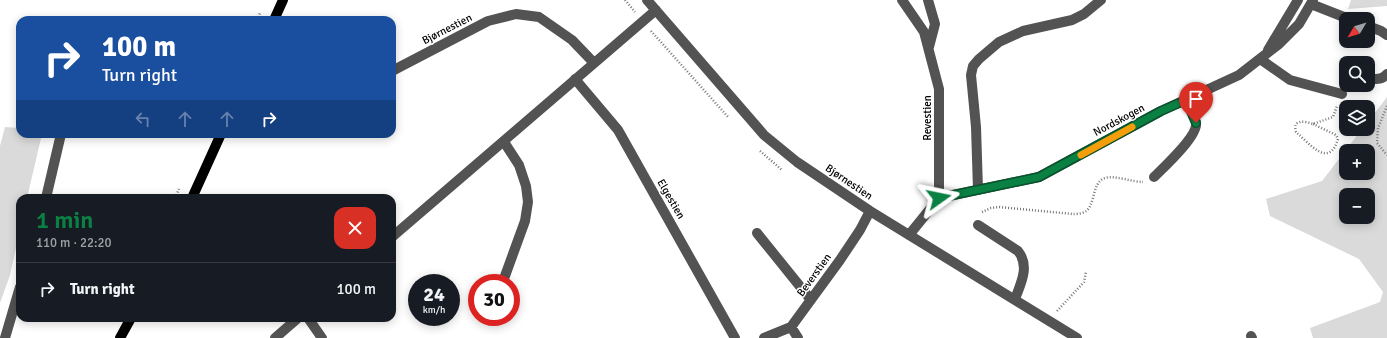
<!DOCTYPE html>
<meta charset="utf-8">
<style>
:root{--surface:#171b24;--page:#242831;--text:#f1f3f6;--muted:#9ea1a6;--line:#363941;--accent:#0b8043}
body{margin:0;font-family:Signika,sans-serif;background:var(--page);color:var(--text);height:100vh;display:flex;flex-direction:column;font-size:15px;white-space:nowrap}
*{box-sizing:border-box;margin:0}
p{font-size:13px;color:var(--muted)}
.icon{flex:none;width:22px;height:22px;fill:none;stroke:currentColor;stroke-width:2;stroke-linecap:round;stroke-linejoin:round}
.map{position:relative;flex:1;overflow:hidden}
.panel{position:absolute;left:16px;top:194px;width:380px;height:128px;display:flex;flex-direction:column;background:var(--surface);border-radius:12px;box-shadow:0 2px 10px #0003}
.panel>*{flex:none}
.banner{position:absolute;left:16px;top:16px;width:380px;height:122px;border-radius:12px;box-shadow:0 2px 10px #0003;background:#1a4fa0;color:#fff;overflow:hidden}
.needle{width:26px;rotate:232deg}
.buttons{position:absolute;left:1339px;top:12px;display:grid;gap:8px}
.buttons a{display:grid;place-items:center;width:36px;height:36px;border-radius:8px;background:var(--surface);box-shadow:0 2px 10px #0003;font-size:20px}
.speed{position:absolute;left:408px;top:274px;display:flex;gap:8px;font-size:20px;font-weight:700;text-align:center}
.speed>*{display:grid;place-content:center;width:52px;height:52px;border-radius:50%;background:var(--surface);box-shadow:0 2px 10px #0003;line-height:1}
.speed small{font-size:10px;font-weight:400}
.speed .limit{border:6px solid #d22;background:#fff;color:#111}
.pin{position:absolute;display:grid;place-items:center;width:34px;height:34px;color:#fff;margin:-41px -17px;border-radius:50% 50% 50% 0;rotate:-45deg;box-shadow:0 0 4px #0007}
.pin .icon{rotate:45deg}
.me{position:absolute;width:44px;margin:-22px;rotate:78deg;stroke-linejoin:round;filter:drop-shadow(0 0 3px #0008)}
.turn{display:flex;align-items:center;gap:14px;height:84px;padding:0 20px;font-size:18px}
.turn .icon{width:52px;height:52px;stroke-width:2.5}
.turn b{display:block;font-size:28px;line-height:34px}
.lanes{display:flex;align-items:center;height:38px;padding:0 20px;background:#0003;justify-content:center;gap:20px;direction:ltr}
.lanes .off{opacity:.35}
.round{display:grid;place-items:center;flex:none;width:42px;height:42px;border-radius:12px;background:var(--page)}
.overview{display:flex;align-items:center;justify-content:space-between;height:68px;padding:0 20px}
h1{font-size:24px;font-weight:600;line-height:30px;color:var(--accent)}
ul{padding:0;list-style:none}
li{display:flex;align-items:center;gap:12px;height:52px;padding:0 20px;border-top:1px solid var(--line)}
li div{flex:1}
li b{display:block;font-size:15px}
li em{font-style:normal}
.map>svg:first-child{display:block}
.green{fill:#dadada;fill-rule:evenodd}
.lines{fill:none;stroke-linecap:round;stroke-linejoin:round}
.path{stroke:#757575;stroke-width:2.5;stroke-dasharray:1 2;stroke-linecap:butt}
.minor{stroke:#535353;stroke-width:10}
.major{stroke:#000;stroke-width:10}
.route-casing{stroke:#07532c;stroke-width:10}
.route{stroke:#0b8043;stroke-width:7}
.slow{stroke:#f59e0b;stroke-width:7}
.labels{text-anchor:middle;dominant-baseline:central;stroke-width:3;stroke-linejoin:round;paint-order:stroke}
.street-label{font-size:11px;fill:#000;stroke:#fff}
</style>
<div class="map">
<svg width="1387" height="338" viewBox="0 0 1387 338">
<rect width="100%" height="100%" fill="#fff"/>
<path class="green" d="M1351,0H1387V6L1348,9Z
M1387,97V338H1313L1310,328L1380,302L1383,292L1359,259L1270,216L1266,199L1322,181L1362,129H1368V122ZM1346,151H1368V173H1346ZM1346,195H1368V217H1346Z
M5,127L20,128V134H42L27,198H20V230L10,275L0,303V146Z"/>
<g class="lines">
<path class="path" d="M625,0L635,12
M257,20L260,13
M651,31L729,118
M1387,106L1378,128L1377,143L1387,155
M1313,124L1336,135L1338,139C1329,169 1310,144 1296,132C1292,119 1305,121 1313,124L1333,117L1337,106
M760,151L782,170
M175,198L179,189
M982,212L991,208L999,207L1073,214C1075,214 1079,214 1082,213C1097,209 1090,183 1105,178C1115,175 1132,182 1143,182
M1057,311L1084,282L1086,272"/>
<path class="minor" d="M647,0L764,135L797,162L870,211L1077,338
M902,0L924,32L939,89V198L909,235
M928,0L935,24L929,47
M1311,4L1349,19
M1368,26L1381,31L1387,35
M1268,50L1298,0
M1260,59L1290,80L1342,94
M392,71L488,21L516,14L539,17L572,40L594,63
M1369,78C1376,80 1382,80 1387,74
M575,79L618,130L735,338
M504,142L519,165L526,186L528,202L525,221L505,276
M1154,177C1163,168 1198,136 1196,123C1195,116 1189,107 1187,100
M978,190L976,127L971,75L973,66L979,59L999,42L1023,31L1072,20L1084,14L1101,0
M46,198L61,134
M939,198L1039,177L1161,111L1239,75L1279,44L1299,24L1313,0
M978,225L1018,251C1030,266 1021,283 1015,299
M757,233L811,300
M392,237L656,10
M308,318L322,338
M791,327L798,338
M1251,336L1252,338
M5,338L20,287
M275,338L298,318
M764,338L791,327L840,260L860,230L870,211"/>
<path class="major" d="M274,20L283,0
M192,198L221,134
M120,338L131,318"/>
</g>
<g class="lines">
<g class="route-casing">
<path id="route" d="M939,198L1039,177L1161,111L1186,100L1196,123"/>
</g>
<use href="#route" class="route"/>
<path class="slow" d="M1081,155L1132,127"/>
</g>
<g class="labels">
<g class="street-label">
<text transform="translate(447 29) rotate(-27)">Bjørnestien</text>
<text transform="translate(927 118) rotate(-90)">Revestien</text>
<text transform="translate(1119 120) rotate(-28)">Nordskogen</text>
<text transform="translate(849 182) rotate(34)">Bjørnestien</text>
<text transform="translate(671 199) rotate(60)">Elgestien</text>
<text transform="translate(814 275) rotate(-54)">Beverstien</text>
</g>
</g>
</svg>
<div class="buttons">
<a><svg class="needle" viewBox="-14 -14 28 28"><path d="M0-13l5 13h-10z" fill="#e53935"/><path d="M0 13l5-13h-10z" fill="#9ea1a6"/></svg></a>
<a><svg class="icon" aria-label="search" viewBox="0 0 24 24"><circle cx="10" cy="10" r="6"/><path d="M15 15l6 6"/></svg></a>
<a><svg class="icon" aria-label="layers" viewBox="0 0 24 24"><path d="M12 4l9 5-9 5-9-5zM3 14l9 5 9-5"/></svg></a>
<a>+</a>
<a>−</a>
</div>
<div class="speed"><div>24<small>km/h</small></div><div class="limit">30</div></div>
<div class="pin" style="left:1196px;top:123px;background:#d93025"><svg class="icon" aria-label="arrive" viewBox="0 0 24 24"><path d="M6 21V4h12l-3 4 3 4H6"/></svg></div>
<svg class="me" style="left:939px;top:198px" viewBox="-20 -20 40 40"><path d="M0-17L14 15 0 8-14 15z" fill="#0b8043" stroke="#fff" stroke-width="4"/></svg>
<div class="banner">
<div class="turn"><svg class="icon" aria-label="right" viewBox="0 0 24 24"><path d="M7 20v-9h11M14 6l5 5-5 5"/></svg><div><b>100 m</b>Turn right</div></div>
<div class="lanes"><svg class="icon off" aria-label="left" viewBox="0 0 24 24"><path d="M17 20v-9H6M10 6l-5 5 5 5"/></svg><svg class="icon off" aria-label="ahead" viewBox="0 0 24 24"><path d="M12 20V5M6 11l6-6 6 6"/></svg><svg class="icon off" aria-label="ahead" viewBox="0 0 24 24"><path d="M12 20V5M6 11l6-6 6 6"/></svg><svg class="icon" aria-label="right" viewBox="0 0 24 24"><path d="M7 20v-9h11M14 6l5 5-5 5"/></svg></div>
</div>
<section class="panel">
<div class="overview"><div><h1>1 min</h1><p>110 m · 22:20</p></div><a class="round" style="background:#d93025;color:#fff"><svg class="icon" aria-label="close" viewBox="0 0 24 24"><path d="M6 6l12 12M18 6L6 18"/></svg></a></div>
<ul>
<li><svg class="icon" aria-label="right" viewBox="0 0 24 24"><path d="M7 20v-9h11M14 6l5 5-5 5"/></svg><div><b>Turn right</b></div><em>100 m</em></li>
</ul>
</section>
</div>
